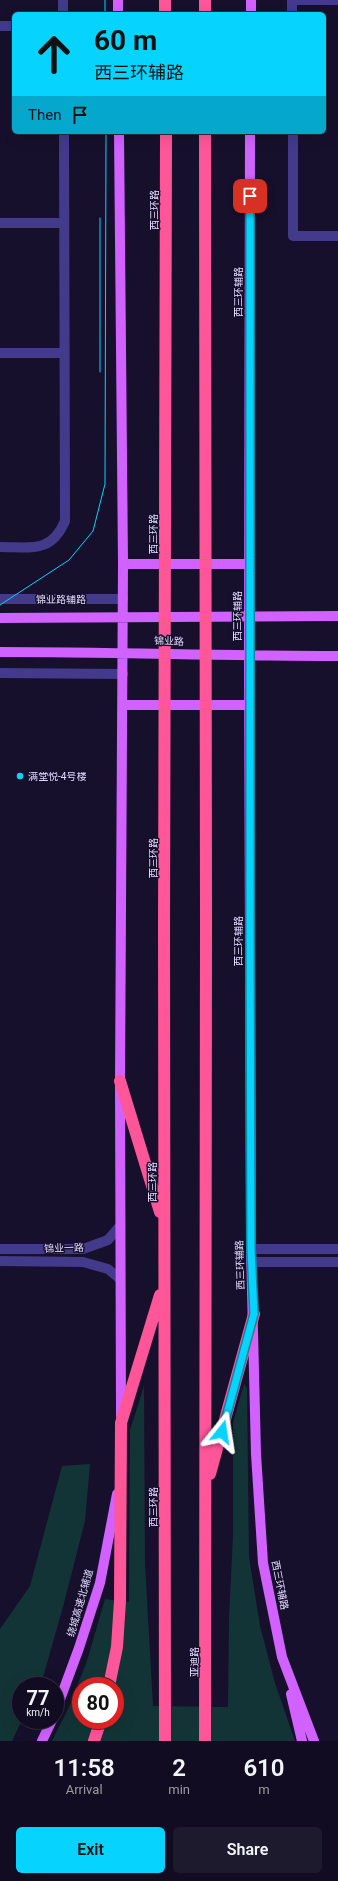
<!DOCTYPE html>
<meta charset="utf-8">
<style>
:root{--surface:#110c21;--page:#1e1a2e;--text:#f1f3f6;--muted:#9c9ba5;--line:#302c3f;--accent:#07d3ff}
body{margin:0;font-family:Roboto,"Noto Sans SC",sans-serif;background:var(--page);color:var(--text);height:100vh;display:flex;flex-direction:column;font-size:15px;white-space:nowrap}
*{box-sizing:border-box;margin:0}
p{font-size:13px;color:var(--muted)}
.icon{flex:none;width:22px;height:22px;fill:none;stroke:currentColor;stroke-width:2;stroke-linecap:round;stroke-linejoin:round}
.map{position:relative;height:1741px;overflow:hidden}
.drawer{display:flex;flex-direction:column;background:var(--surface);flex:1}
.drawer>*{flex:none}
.guide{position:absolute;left:12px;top:12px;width:314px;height:122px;border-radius:6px;box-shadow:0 4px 16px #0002,0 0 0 1px var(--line);background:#07d3ff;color:#111;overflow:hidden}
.speed{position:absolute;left:12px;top:1677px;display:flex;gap:8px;font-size:20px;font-weight:700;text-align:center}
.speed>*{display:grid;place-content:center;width:52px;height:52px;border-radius:50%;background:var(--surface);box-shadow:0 4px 16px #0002,0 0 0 1px var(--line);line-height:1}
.speed small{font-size:10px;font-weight:400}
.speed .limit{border:6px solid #d22;background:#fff;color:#111}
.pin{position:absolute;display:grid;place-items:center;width:34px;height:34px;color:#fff;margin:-17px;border-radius:8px;box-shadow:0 2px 6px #0006}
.me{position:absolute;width:44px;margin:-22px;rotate:15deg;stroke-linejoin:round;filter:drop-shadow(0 0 3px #0008)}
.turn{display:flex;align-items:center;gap:14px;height:84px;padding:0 16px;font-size:18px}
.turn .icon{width:52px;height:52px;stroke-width:2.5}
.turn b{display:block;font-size:28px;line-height:34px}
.then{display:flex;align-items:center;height:38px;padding:0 16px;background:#0003;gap:8px;font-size:15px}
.eta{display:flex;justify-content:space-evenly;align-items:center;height:68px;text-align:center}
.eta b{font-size:24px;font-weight:600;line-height:28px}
.button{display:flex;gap:8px;margin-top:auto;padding:8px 16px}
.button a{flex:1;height:46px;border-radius:6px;background:var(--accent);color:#111;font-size:16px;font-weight:600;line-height:46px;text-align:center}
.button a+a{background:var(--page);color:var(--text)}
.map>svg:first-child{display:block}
.green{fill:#133436;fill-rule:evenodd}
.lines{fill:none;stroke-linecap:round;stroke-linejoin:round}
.minor{stroke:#433a8c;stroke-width:10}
.major{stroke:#d162ff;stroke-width:10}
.highway{stroke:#ff569a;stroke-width:12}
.tram{stroke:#07d3ff;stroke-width:1}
.highway-bridge{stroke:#ff569a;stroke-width:12}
.route-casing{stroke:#0589a6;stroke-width:10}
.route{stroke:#07d3ff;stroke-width:7}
.poi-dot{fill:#07d3ff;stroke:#17102c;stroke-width:1.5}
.labels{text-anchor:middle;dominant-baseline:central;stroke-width:3;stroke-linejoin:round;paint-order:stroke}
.street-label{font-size:10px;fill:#e2dbff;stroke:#17102c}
.poi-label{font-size:10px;fill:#e2dbff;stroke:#17102c;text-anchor:start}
</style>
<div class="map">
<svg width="338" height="1741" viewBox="0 0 338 1741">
<rect width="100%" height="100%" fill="#17102c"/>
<path class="green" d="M244,1384L247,1388L249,1557L260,1626L275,1683L295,1741H52L69,1707L87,1661L105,1599L129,1602L130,1430L144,1386L145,1564L153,1706L228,1707L229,1619L233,1536V1423ZM81,1686H115V1720H81Z
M90,1464L85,1521L64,1603L44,1674L38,1686H21L22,1720L12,1741H0V1629L30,1586L62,1466Z"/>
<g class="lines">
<path class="minor" d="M63,0V14
M292,0H338
M292,0V14
M0,26H14
M293,132V236H338
M0,223H64
M0,353H64
M0,547C30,547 51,554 65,521L64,132
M0,599H123
M0,673L123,674
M0,1249H83L108,1240L120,1226
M251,1249H338
M0,1261L83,1262L108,1269L120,1279
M251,1262H338"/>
<path class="major" d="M118,0V14
M251,14V0
M119,132L123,564L120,1081L121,1416
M250,132L249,656L251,1249L256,1454L263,1563L282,1657L314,1741
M123,564H249
M0,618L338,616
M0,652C113,652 225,656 338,656
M123,705H249
M291,1694L302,1741
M55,1713L79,1648L100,1583L117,1494
M42,1741L52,1720"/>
<path class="highway" d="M165,0V14
M205,14V0
M164,927L165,1741
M120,1081L160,1212
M210,1474L254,1314
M109,1686L117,1647L120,1601L121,1423L160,1295
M94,1741L101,1720
M205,1741L206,926"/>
<path class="tram" d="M105,0V14
M100,218V372
M0,605L69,560L93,531L105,484L106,132"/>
<path class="highway-bridge" d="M205,132L206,926
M164,927L166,132"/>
</g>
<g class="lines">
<g class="route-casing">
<path id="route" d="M222,1432L254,1314L251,1249L250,922V196"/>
</g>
<use href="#route" class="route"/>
</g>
<circle class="poi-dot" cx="20" cy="776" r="4"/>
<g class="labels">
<g class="street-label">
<text transform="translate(154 210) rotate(-90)">西三环路</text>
<text transform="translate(238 292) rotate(-90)">西三环辅路</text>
<text transform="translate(153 534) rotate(-90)">西三环路</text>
<text x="61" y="599">锦业路辅路</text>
<text transform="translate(237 616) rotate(-90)">西三环辅路</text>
<text transform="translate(169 641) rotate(2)">锦业路</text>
<text transform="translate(153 858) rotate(-90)">西三环路</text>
<text transform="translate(238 941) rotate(-90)">西三环辅路</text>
<text transform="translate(152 1182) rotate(-90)">西三环路</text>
<text transform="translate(64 1248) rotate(-2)">锦业一路</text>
<text transform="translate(240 1265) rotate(-92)">西三环辅路</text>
<text transform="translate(153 1507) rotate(-90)">西三环路</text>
<text transform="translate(280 1585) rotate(79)">西三环辅路</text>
<text transform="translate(80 1603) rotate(-74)">绕城高速北辅道</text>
<text transform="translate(194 1662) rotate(-90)">亚迪路</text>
</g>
<g class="poi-label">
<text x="28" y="776">满堂悦-4号楼</text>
</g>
</g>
</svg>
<div class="speed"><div>77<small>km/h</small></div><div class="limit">80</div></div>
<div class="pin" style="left:250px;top:196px;background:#d93025"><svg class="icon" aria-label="arrive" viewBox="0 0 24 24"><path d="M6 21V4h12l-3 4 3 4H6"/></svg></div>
<svg class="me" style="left:222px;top:1432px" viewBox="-20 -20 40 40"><path d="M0-17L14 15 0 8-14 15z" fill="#07d3ff" stroke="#fff" stroke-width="4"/></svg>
<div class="guide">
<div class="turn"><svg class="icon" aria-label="ahead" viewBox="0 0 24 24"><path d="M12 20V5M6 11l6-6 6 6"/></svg><div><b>60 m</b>西三环辅路</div></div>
<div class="then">Then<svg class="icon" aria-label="arrive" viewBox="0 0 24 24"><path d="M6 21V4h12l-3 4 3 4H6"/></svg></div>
</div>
</div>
<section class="drawer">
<div class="eta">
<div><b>11:58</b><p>Arrival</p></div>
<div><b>2</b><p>min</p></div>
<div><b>610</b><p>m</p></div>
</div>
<div class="button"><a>Exit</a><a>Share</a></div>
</section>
